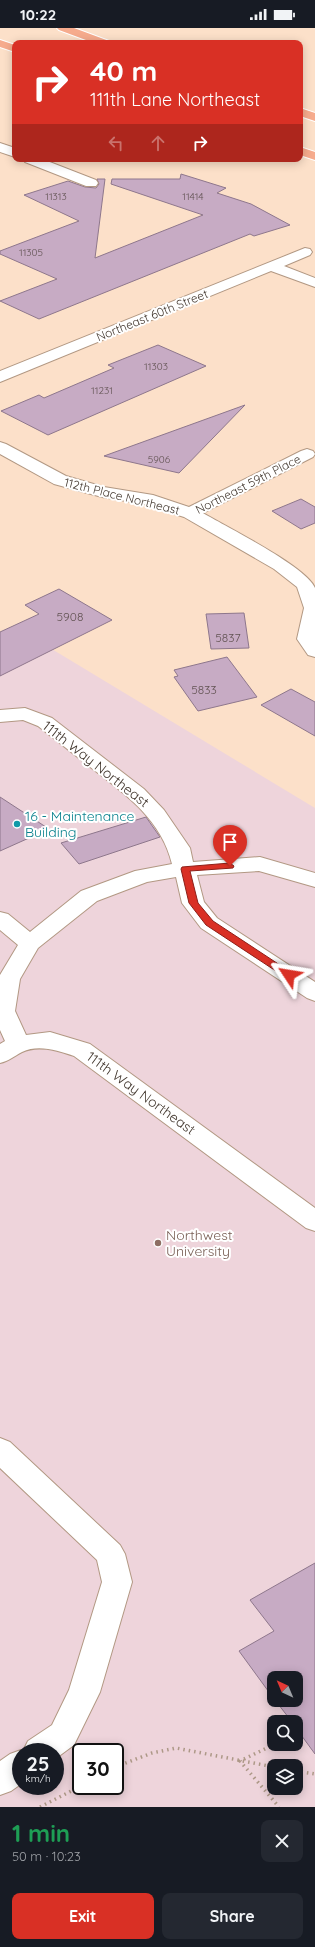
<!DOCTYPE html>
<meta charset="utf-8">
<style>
:root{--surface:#171b24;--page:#242831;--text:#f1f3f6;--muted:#9ea1a6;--accent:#d93025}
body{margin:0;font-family:Quicksand,sans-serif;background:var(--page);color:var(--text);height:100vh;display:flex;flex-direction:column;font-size:15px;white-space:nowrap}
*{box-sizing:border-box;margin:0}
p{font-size:13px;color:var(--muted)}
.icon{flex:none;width:22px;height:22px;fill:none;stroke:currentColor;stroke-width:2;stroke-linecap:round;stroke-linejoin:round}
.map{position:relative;height:1779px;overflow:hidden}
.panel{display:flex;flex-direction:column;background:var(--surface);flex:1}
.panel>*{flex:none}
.guide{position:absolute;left:12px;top:12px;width:291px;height:122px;border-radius:8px;box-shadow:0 2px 10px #0003;background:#d93025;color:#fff;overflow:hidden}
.needle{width:26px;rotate:316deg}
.controls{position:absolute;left:267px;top:1643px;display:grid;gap:8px}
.controls a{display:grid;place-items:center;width:36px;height:36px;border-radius:8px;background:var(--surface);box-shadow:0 2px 10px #0003;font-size:20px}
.speed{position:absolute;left:12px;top:1715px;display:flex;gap:8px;font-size:20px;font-weight:700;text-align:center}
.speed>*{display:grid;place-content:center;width:52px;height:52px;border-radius:50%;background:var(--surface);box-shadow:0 2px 10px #0003;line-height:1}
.speed small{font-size:10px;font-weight:400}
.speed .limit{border:2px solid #111;border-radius:6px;background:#fff;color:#111}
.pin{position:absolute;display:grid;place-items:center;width:34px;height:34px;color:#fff;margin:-41px -17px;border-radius:50% 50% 50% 0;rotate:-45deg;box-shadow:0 0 4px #0007}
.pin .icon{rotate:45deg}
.me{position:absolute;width:44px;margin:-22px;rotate:303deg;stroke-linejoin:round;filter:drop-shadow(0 0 3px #0008)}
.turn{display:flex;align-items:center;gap:14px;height:84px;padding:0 12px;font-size:18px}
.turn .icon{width:52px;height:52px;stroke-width:2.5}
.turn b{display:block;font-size:28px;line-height:34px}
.lanes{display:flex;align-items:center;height:38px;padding:0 12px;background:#0003;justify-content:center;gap:20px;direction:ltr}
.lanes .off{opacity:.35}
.round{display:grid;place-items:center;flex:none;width:42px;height:42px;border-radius:8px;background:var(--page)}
.headline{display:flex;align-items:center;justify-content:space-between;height:68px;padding:0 12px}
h1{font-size:24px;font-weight:700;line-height:30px;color:#1e9e55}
.button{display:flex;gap:8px;margin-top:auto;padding:8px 12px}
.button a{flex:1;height:46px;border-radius:8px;background:var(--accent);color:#fff;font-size:16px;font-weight:700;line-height:46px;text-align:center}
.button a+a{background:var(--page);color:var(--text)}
.status{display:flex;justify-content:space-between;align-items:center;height:28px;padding:0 20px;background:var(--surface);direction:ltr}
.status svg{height:11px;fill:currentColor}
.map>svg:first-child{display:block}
.education{fill:#eed4db;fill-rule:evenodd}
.building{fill:#c7abc4;stroke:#8e778c}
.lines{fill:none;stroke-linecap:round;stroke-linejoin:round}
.minor-casing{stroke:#b29883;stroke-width:2}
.highway-casing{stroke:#fff;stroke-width:2}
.path{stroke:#ad9887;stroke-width:3.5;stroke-dasharray:1.5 4;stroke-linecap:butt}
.minor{fill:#fff;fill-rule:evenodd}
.highway{fill:#f6ab8d;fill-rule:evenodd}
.route{fill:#d93025;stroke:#8d1f18}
.culture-dot{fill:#0f9aa8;stroke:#fff;stroke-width:1.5}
.education-dot{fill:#8d6e63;stroke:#fff;stroke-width:1.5}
.labels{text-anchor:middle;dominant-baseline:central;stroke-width:4;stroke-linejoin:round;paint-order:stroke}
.far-number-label{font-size:10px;fill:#625353}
.far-street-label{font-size:12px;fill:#41362d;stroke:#fff}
.number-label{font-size:12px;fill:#625353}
.street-label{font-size:14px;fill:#41362d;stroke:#fff}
.culture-label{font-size:14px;fill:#0d838f;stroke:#fff;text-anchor:start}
.education-label{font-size:14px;fill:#785e54;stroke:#fff;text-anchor:start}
</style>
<div class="status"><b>10:22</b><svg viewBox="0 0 49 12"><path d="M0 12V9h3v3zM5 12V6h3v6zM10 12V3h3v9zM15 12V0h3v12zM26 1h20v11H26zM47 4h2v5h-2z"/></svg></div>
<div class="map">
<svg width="315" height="1779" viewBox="0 0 315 1779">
<rect width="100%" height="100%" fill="#fce0c9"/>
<path class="education" d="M17,600L315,780V1779H0V608ZM274,1650H296V1672H274ZM274,1694H296V1716H274ZM21,1724H55V1758H21ZM81,1724H115V1758H81ZM274,1738H296V1760H274Z"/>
<path class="building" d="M181,146L226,160L217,165L251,176L290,197L254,208L250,206L39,291L0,273L57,251L0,226V223L79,193L24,167L68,153L85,159L96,160L99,156L97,151H105L95,230L203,187L111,156L112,151H180Z
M158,317L206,338L48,407L1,383L39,367L44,370L114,340L108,337Z
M245,377L179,445L104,428Z
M301,471L315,479V495L301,501L272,483Z
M59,561L112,592L0,648V604L39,586L25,577Z
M244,585L249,620L211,621L206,586Z
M227,629L257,669L198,683L174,649L178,648L174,642Z
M291,661L315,674V708L261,677Z
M0,769L49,801L0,823Z
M146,789L160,809L79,836L61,815Z
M315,1535V1726L296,1700V1694H292L275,1672H296V1650H274V1671L239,1623L274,1603L250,1572Z"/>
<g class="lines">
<g class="minor-casing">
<path id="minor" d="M0,115L15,120V129L0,124Z
M24,131H42L96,152L98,155L96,158H86L25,134Z
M305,220L310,221L312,224L310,227L284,238L315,250V259L271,243L0,354V343Z
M0,414L6,416L66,448L104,459L153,467L189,479L301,423L307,421L313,423L315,426L313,429L203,485C225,498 307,539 315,560V629L308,627L297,611L304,580L297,559L274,541L184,489L144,476L102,469L54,456L0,426Z
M25,680L52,690L144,761L164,782L190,820L193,834L260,829L315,845V859L259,843L197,847L204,874L217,890L315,954V973L307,970L201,900L182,875L176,849L147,854L97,873L38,920L20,951L15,983L26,1007L50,1004L90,1016L315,1180V1203L306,1200L74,1028C58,1023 39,1016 22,1024C14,1028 9,1033 0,1035V1016L5,1013L0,1002V947L18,917L0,902V884L8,886L30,904L81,863L135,843L172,836C162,793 127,767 94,742C75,727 57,713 38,698L23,692L0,694V682Z
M0,1410L10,1414L120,1517L125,1526L132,1554L100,1664L74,1717L55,1731V1724H21V1756L11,1763L0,1767V1733L10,1726L21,1722L23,1723L28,1713L52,1697L69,1662L102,1554L97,1532L0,1440Z"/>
</g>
<g class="highway-casing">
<path id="highway" d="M57,0H74L109,13L111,15H94L59,2Z
M0,12L15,17V24L0,19Z
M300,80L315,85V93L300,88Z
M300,119L315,124V132L300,127Z"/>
</g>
<path class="path" d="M275,1716L240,1733L279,1779
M115,1739L152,1725L176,1720L274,1739
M296,1743L315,1746
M40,1779L81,1758"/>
<use href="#minor" class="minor"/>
<use href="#highway" class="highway"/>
</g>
<path class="route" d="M230,835L234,838L233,840L190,843L198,875L213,893L292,945L293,947L292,949H285L206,897L189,875L181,841L182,839Z"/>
<circle class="culture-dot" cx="17" cy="796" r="4"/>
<circle class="education-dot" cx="158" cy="1215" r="4"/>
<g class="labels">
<g class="far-number-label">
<text x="56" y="168">11313</text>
<text x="193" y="168">11414</text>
<text x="31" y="224">11305</text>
<text x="156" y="338">11303</text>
<text x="102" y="362">11231</text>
<text x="159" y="431">5906</text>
</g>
<g class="far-street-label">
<text transform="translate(152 287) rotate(-22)">Northeast 60th Street</text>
<text transform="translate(248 456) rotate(-27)">Northeast 59th Place</text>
<text transform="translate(122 468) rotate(14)">112th Place Northeast</text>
</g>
<g class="number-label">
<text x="70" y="588">5908</text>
<text x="228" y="609">5837</text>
<text x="204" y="661">5833</text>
</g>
<g class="street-label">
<text transform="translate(96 736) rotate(38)">111th Way Northeast</text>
<text transform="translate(141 1065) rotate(36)">111th Way Northeast</text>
</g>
<g class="culture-label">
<text x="25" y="788">16 - Maintenance<tspan x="25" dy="16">Building</tspan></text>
</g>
<g class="education-label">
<text x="166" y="1207">Northwest<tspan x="166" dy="16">University</tspan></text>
</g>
</g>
</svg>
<div class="controls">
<a><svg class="needle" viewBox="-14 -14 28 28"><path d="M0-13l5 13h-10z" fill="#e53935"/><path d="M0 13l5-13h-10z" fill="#9ea1a6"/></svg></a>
<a><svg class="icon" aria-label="search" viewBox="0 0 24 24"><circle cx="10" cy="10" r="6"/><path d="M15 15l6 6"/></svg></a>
<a><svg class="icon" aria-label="layers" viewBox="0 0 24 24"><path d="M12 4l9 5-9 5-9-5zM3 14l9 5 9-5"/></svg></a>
</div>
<div class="speed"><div>25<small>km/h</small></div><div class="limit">30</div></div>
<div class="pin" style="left:230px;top:838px;background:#d93025"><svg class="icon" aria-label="arrive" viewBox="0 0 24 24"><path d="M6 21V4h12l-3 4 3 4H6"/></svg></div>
<svg class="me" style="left:289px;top:947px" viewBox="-20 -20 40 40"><path d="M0-17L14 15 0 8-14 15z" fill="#d93025" stroke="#fff" stroke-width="4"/></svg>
<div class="guide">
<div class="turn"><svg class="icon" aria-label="right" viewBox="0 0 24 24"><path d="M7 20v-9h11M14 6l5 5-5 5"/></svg><div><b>40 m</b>111th Lane Northeast</div></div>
<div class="lanes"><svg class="icon off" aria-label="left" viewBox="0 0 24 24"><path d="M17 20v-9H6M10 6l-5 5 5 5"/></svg><svg class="icon off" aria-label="ahead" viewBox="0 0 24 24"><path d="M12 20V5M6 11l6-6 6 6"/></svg><svg class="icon" aria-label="right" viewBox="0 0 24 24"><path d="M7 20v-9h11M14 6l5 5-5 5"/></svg></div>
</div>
</div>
<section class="panel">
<div class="headline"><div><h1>1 min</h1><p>50 m · 10:23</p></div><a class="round"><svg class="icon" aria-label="close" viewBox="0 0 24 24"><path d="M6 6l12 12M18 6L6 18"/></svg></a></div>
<div class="button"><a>Exit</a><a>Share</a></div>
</section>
